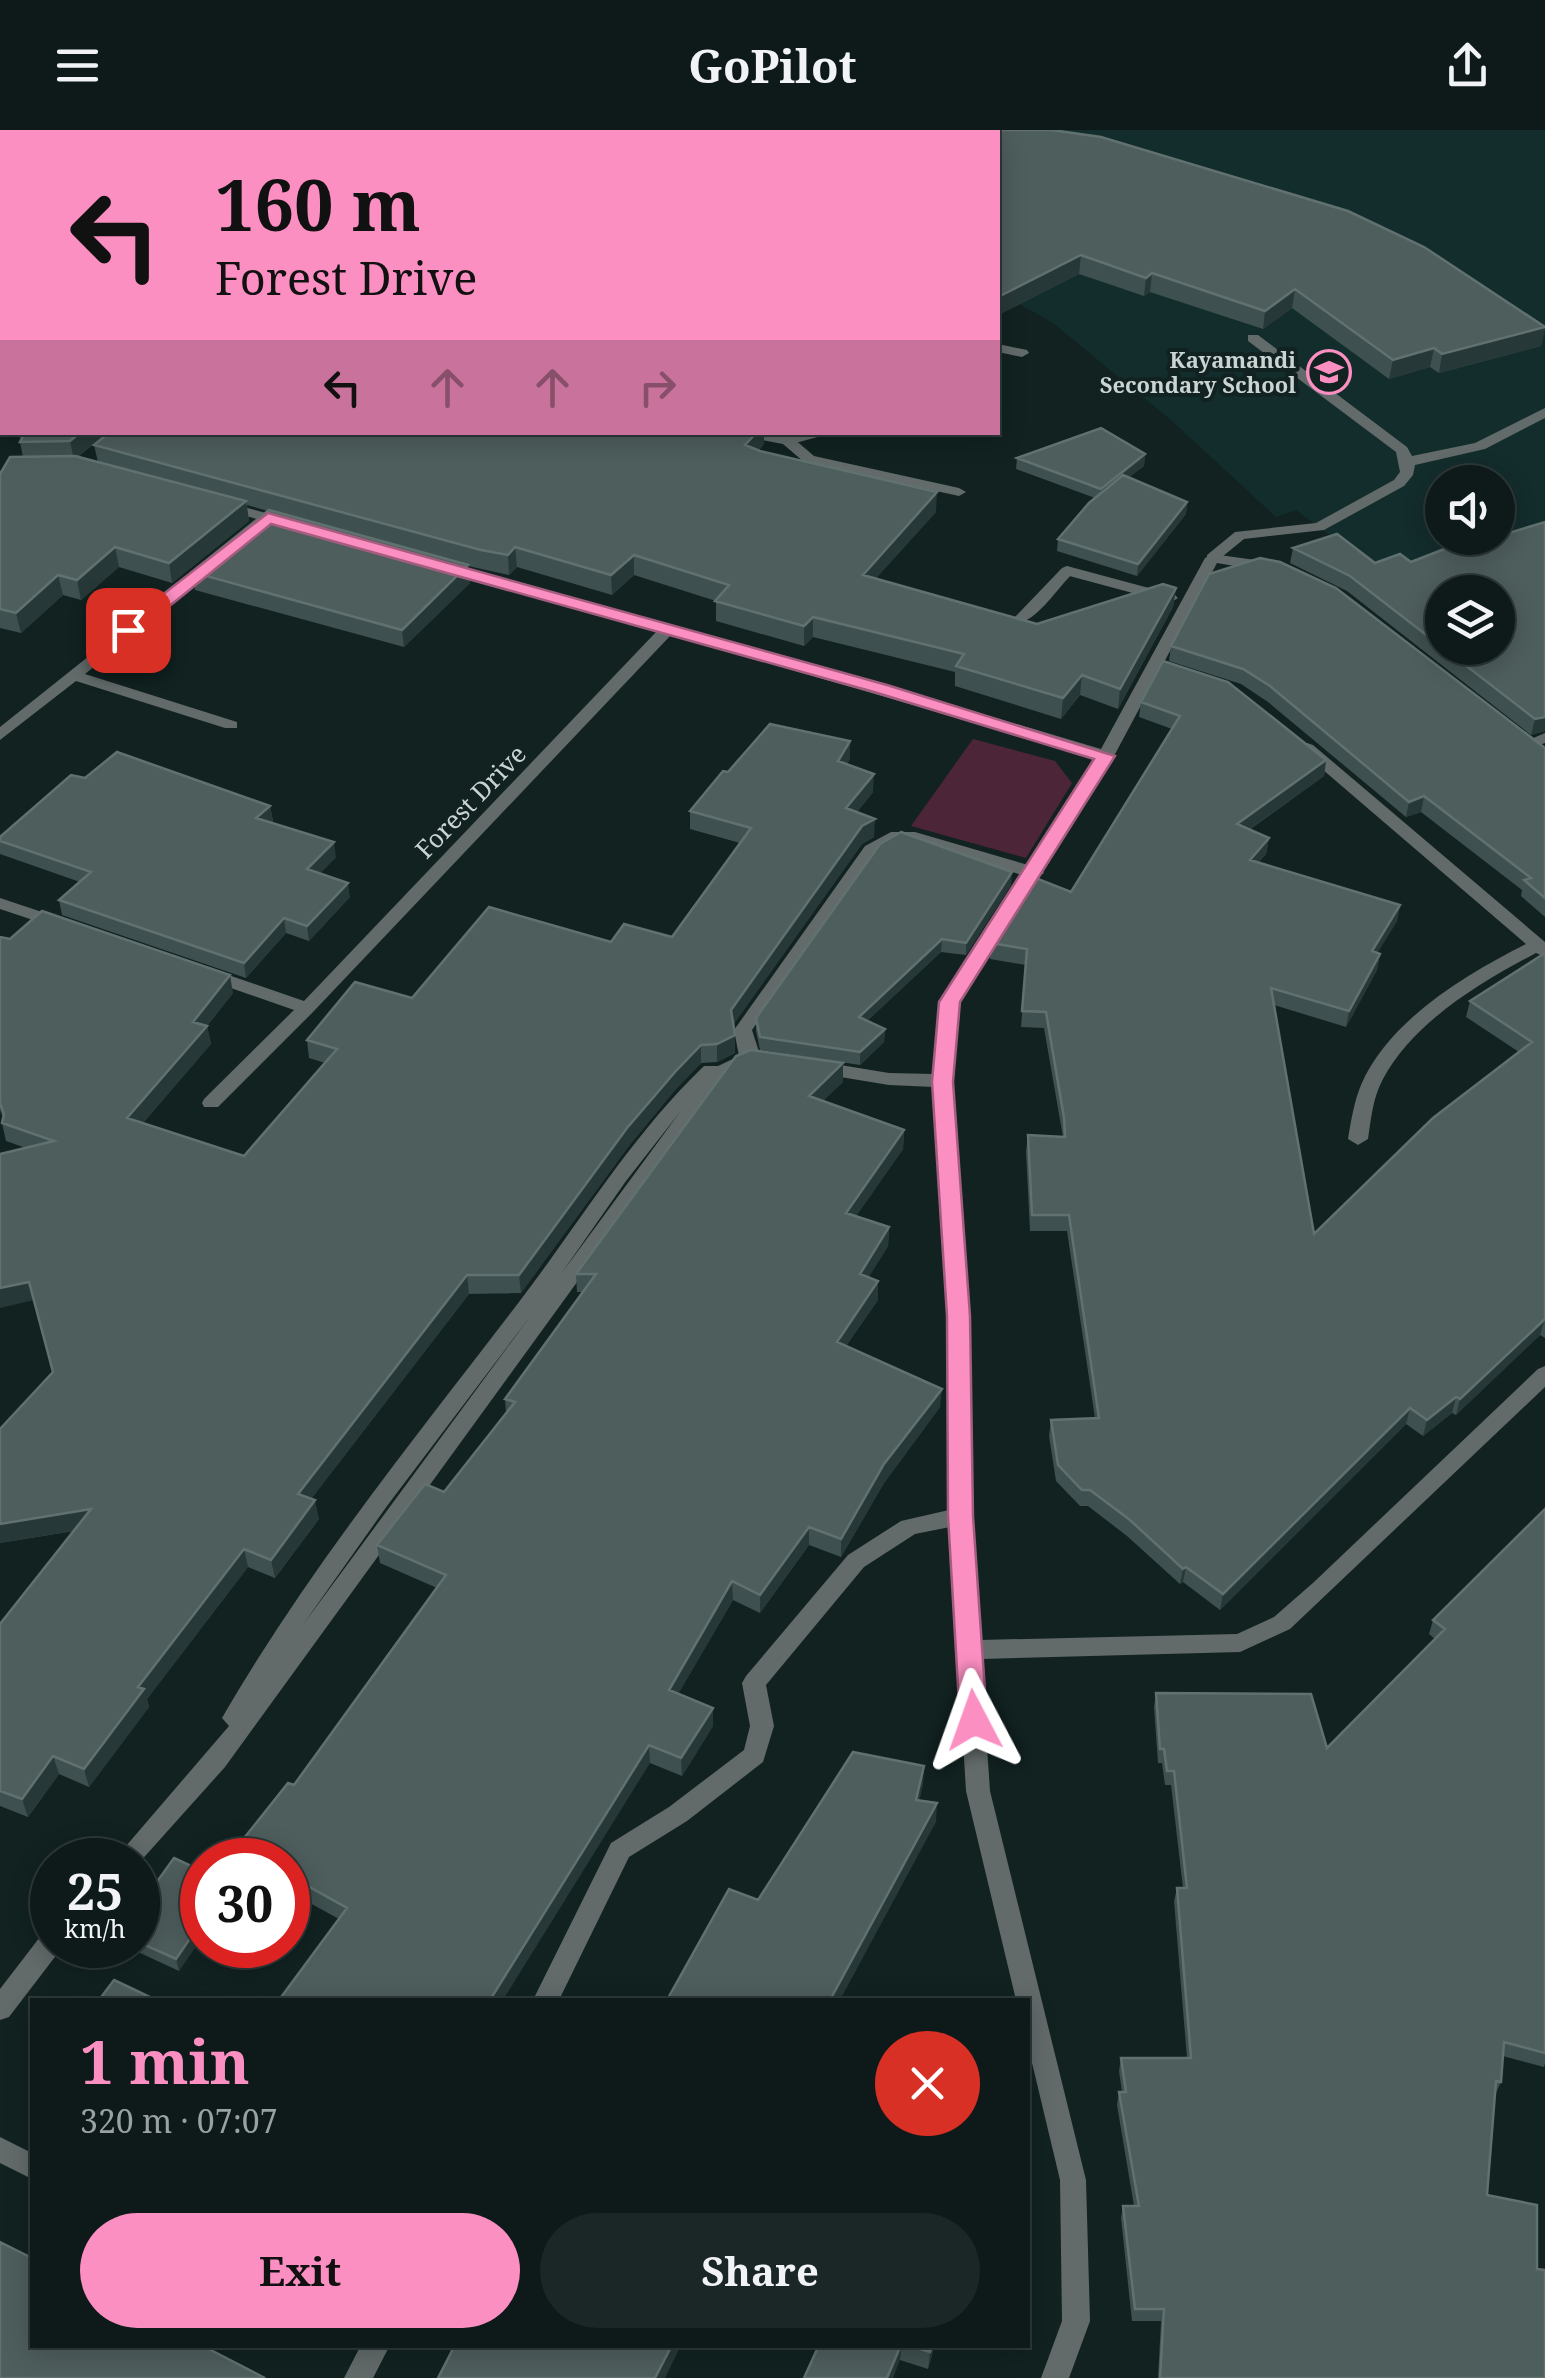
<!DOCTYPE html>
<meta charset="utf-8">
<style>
:root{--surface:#0d1a19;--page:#1b2726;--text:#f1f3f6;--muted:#9aa1a2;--line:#2d3838;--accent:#fc8fc2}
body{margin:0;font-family:"Noto Serif",serif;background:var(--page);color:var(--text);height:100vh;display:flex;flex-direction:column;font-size:38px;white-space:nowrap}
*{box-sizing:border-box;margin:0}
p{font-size:32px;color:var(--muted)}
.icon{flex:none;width:55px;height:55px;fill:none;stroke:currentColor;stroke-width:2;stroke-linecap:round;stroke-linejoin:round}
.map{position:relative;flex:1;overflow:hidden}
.side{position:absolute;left:30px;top:1868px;width:1000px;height:350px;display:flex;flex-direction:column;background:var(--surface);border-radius:0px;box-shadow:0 5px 25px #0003,0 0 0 2px var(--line)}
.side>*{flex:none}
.hud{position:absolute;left:0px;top:0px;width:1000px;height:305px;box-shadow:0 5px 25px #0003,0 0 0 2px var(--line);background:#fc8fc2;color:#111;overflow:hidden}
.controls{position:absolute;left:1425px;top:335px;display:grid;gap:20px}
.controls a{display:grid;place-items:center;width:90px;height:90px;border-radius:50%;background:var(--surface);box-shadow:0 5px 25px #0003,0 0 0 2px var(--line);font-size:50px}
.speed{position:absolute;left:30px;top:1708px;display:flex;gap:20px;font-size:50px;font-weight:700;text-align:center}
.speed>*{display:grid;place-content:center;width:130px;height:130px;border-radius:50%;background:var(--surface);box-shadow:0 5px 25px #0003,0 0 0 2px var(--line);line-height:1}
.speed small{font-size:25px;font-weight:400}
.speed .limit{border:15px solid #d22;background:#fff;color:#111}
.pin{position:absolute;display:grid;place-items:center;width:85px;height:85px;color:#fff;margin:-42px;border-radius:20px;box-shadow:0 5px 15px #0006}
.me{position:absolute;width:110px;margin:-55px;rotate:356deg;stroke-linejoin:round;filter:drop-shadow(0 0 8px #0008)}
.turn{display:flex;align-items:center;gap:35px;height:210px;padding:0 50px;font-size:45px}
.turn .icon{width:130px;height:130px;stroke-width:2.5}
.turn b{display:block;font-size:70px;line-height:85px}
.lanes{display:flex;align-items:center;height:95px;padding:0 50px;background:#0003;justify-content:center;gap:50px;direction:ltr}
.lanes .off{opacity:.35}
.round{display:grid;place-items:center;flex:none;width:105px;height:105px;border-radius:52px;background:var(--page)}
.head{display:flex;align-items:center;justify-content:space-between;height:170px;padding:0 50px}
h1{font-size:60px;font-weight:700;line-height:75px;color:var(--accent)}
.action{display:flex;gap:20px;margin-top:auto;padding:20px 50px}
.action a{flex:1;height:115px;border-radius:60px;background:var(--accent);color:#111;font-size:40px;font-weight:700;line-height:115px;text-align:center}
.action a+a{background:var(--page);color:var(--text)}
header{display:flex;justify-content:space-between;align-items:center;height:130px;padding:0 50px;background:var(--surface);font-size:45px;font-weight:700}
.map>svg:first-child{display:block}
.built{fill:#132d2c;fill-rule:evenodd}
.green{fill:#4d2538}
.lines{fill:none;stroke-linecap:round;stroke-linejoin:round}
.service{fill:#626b6a;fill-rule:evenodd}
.minor{fill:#626b6a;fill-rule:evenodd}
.wall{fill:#3e504f}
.shaded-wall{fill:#263837}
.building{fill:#4e5e5d;stroke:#617170;stroke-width:2.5;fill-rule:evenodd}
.route{fill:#fc8fc2;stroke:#a45d7e;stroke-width:2.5}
.labels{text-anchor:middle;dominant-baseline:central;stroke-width:8;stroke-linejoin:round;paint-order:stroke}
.far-poi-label{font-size:22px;font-weight:bold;fill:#cad4d3;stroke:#112221;text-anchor:end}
.street-label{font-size:25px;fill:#cad4d3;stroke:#112221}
</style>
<header><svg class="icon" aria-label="menu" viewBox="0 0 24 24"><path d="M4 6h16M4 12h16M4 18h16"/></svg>GoPilot<svg class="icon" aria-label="share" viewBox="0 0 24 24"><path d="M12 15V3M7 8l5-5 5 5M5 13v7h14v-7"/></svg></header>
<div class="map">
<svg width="1545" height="2248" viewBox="0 0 1545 2248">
<rect width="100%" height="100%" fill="#112221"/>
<path class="built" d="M753,0H1545V416L1404,461L1296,380L1276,387L1172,291L1053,193L998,162V2ZM1442,352H1498V408H1442Z"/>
<path class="green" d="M973,609L1055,631L1072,653L1026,728L911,696Z"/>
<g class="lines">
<path class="service" d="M0,0H8L9,2L0,6Z
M1248,205H1258L1407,317L1412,326L1475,313L1545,278V288L1485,319L1415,335L1413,345L1404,356L1324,400L1244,409L1217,431H1207V425L1235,402L1316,393L1394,350L1400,342L1396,322L1248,211Z
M998,214L1027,220L1029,223L1022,227L998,222Z
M783,308H793L814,326L959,358L966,362L959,366L804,332L783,314Z
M1067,436L1075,441L1072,444C1046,471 1031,504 991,494V488L1015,487L1062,438Z
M1545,603V613L1527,619L1519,614Z"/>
<path class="minor" d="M720,302L788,307L807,302H836L788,315Z
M222,371L291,390L293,393L286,397L217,378V372Z
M1212,424L1270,432L1278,437L1270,442L1217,433L1114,626L1042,740L1044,743L1037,748L958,872L952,951L968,1186L971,1386L980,1510L1237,1504L1274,1487L1314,1452L1538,1239L1545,1236V1257L1290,1499L1240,1522L981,1529L990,1661L1086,2050L1090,2191L1069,2248H1041L1062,2191L1060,2050L1028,1916V1870H1016L966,1661L950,1397L915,1404L864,1437L766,1555L774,1596L763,1632L687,1691L629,1727L559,1870H533L611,1713L669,1677L744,1620L750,1596L742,1553L746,1546L848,1425L901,1391L949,1380L948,1186L934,957L889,955L816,943L807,937L816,931L889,943L934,944L940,872L1022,745L914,712L900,711L877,724L752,900L761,928L759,932L734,941L718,958L225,1637L138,1734V1730H114L229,1596L222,1588L226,1581C312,1434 419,1303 522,1168C582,1089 632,1005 704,936H718L739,926L734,900L865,716L891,702H915L1028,735L1096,628L671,505L313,882L218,977H204L202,973L204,969L294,880L199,847L196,843L205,837L304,871L657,501L439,440V434H449L922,566L1101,619L1205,428ZM680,982L561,1144L626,1051ZM532,1184L302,1496L387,1376Z
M212,428L220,433L217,436L85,544L237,592V598H225L76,551L0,610V597Z
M1067,436L1175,465L1178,468L1170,473L1062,444L1059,441Z
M1307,613L1313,615L1545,812V827L1536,823C1481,852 1413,892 1383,949C1373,967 1371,989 1368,1009L1358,1015L1348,1009C1351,991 1354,972 1361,955C1389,890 1465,845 1526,814L1301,621V615Z
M0,768L66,790L69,794L60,799L0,779Z
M52,1800V1815H63L61,1819L9,1887L0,1890V1859L43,1803Z
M0,2007L32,2023V2049L0,2033Z
M361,2215H390L373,2248H344Z"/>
</g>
<path class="wall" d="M998,2L1545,197L1541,216L1439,243L1430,237L1389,249L1292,178L1263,199L1150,162L1144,166L1079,144L998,185Z
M0,41H2V302H108L78,327L98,332L94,315L110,302H764V314L759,320L936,382L876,448L1037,494L1176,458L1173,477L1118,579L1080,565L1061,589L955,556V542L813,507L804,516L716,491V471L634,445L612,465L517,437L509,445L468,436L470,453L404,517L195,460L192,442L268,381L247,375L249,391L172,453L119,437L81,470L63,465L21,503L0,498V344L23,327L20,312L22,308L0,302Z
M1145,324L1144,336L1129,347L1187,372L1186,384L1137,446L1057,421L1058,409L1095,368L1016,339L1017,328Z
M1545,392V601L1531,605L1347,461L1290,433L1293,418L1375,433L1411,432Z
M1171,516L1545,618V787L1521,766L1522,760L1421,682L1406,687L1268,572L1241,554L1169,531Z
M1141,572L1326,630L1324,646L1249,700L1269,708L1266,724L1259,732L1400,775L1397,791L1377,823L1380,824L1377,840L1346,897L1274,875L1314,1104L1519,922L1466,887L1470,871L1545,823V1208L1540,1205L1456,1285L1452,1283L1423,1306L1406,1294L1220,1480L1183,1452L1180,1454L1127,1406L1088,1376H1080L1056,1351L1049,1306L1051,1290L1095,1288L1067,1101H1030L1026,1021L1028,1005L1063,1007L1044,898L1021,897L1026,835L990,829L991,813L1071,762L1172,599L1139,587Z
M850,611V629L847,634L873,662L857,682L874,707L862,714L733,895L735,923L717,932L701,933L675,960L628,1017L521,1163L469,1164L311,1369L319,1389L275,1448L248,1437L147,1569L149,1577L89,1657L59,1644L28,1687L0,1676V1494L74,1401L0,1413L53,1242L26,1018L6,1011L2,993L3,988L0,980V807L233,863L207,896L211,914L143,993L244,1026L325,933L309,928L307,910L412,868L611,812L672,807L740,713L690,699V681L728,642Z
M85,648L270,676L273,691L271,693L336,727L320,743L350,767L309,811L286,803L246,848L62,785L59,770L80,752L0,724V707Z
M1011,755L966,825L941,822L867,891L885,899L884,912L860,935L760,920L756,901V888Z
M843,933V952L822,971L904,1000L903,1019L856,1086L889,1097L888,1116L868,1148L878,1170L846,1216L940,1277L884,1353L841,1427L809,1415L760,1483L733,1470L678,1564L713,1596L682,1646L650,1633L339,1789L288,1761V1730H240L237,1717L294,1655L437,1458L380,1433L377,1415L444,1362L506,1283L505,1269L582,1162H577L576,1144Z
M1545,1379V1934L1544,1937L1503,1926L1501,1952L1495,1965L1487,2065L1537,2139L1545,2248H1158L1161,2191H1132L1121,2088L1123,2076H1134L1117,1975L1119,1962H1122L1119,1941L1121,1928H1187L1174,1771L1177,1758H1183L1171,1655H1165L1162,1633H1158L1154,1577L1156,1563L1327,1618L1435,1509L1429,1504L1433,1490Z
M202,1741L179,1841L123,1815H138V1778Z
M815,2215H935L928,2239L900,2230Z"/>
<path class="shaded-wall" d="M320,0H341L338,2H317Z
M1081,125L1079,144L998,185V167Z
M1152,143L1150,162L1144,166L1146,148Z
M1295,159L1292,178L1263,199L1265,181Z
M1545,197L1541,216L1439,243L1442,224Z
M1434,218L1430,237L1389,249L1393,230Z
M81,302H108L74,330L70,311Z
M757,302H764V314L746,334L745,315Z
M1145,324L1144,336L1100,370L1101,359Z
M937,362L936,382L862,464L863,445Z
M246,371L249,391L172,453L169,433Z
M1187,372L1186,384L1137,446L1138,434Z
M115,417L119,437L81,470L77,450Z
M515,417L517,437L509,445L508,425Z
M634,425V445L612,465L611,445Z
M468,435L470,453L404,517L402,500Z
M58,445L63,465L21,503L16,483Z
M1176,458L1173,477L1118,579L1120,559Z
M813,487V507L804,516V496Z
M1082,545L1080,565L1061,589L1063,568Z
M1545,587V601L1531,605L1535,589Z
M850,611V629L838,649V631Z
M1326,630L1324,646L1234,710L1237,694Z
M874,644L873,662L846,696V678Z
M1424,666L1421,682L1406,687L1409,672Z
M270,676L273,691L258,703L256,688Z
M875,689L874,707L862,714L731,898V880L862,696Z
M1269,708L1266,724L1247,745L1250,730Z
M334,712L336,727L310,754L307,739Z
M1012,742L1011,755L966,825V813Z
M348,753L350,767L309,811L307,796Z
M1400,775L1397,791L1368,837L1372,821Z
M284,788L286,803L246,848L244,833Z
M942,809L941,822L858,899L859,887Z
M1380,824L1377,840L1346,897L1349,881Z
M230,845L233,863L207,896L211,914L131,1007L127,988L193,892Z
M885,899L884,912L860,935V922Z
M735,905V923L717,932V914Z
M701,915V933L675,960L628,1017L521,1163L519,1145L627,998L675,942Z
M843,933V952L809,985V966Z
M904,1000L903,1019L846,1101V1083Z
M889,1097L888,1116L859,1163L860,1144Z
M467,1145L469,1164L301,1382L298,1364Z
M878,1151V1170L836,1230L837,1212Z
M29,1152L34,1170L0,1178V1158Z
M1545,1189L1540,1205L1456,1285L1460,1269Z
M942,1259L940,1277L884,1353L841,1427V1409L884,1334Z
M1456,1267L1452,1283L1423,1306L1427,1290Z
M1410,1278L1406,1294L1220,1480L1223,1464Z
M315,1370L319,1389L275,1448L271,1430Z
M91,1379L96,1397L0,1413V1394Z
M809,1397V1415L760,1483V1465Z
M244,1419L248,1437L147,1569L149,1577L89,1657L84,1639L138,1557Z
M1186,1437L1183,1452L1180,1454L1183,1439Z
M732,1451L733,1470L670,1578L669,1560Z
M713,1578V1596L682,1646L681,1628Z
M649,1615L650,1633L503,1870H490Z
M53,1626L59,1644L28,1687L22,1669Z
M924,1636L923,1655L915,1689L916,1670Z
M937,1673L936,1692L840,1870H830Z
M202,1791V1808L179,1841L176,1829Z
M672,2215H681L665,2248H655Z
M902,2215L900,2230L893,2248H887Z
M932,2215H935L928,2239L930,2222Z"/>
<path class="building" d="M109,0H320L317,2H106Z
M454,0H1052L1101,7L1348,81L1424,117L1545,197L1442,224L1434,218L1393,230L1295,159L1265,181L1152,143L1146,148L1081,125L998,167V2H451Z
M0,41H2V285L0,284V111L2,103L0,102Z
M1101,298L1145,324L1101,359L1017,328Z
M25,302H81L70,311L20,312Z
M110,302H757L745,315L760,321L937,362L863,445L1037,494L1163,454L1176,458L1120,559L1082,545L1063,568L956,536L964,524L813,487L804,496L715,471L729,455L634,425L611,445L515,417L508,425L481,420L94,315Z
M75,326L246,371L169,433L115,417L77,450L58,445L16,483L0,479V344L10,327Z
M1123,345L1187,372L1138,434L1058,409L1089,373Z
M269,380L468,435L402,500L192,442Z
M1545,392V587L1535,589L1350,446L1293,418L1337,404L1375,433L1400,424L1411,432L1452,416L1466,408H1482L1486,410ZM1442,462H1498V518H1442Z
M1260,428L1280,432L1336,458L1545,618V768L1524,750L1531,748L1424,666L1409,672L1270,556L1243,539L1171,516L1209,444Z
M1163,531L1228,552L1326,630L1237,694L1269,708L1250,730L1400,775L1372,821L1380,824L1349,881L1271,858L1314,1104L1433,988L1532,912L1470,871L1545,823V1189L1460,1269L1456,1267L1427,1290L1410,1278L1223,1464L1186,1437L1183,1439L1130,1390L1090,1360H1082L1058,1335L1051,1290L1099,1288L1069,1085H1032L1028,1005L1065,1007L1064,988L1046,882L1022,881L1027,819L991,813L1033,747L1071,762L1180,586L1141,572Z
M770,594L850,611L838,631L874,644L846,678L875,689L862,696L731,880L735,905L717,914L701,915L675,942L627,998L519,1145H467L298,1364L315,1370L271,1430L244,1419L138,1557L144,1559L84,1639L53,1626L22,1669L0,1661V1494L91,1379L0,1394V1299L53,1242L29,1152L0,1158V1024L54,1011L2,993L4,984L0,973V807L10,809L42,781L230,845L193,892L207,896L127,988L244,1026L337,919L307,910L355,852L412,868L489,777L611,812L624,794L672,807L751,698L690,681L723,641L728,642Z
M117,622L270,676L256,688L334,712L307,739L348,753L307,796L284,788L244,833L59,770L91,742L0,711V707L71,645L85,648Z
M901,702L1012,742L966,813L942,809L859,887L885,899L860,922L760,907L756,888L880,714Z
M751,920L843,933L809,966L904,1000L846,1083L889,1097L860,1144L878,1151L837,1212L942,1259L884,1334L841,1409L809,1397L760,1465L732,1451L669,1560L713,1578L681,1628L649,1615L490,1870H279L347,1778L288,1745V1730H260L237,1717L288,1653L294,1655L446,1445L377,1415L425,1354L444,1362L515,1272L505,1269L596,1144H576L736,926Z
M1545,1379V1923L1504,1912L1501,1952L1496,1951L1487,2065L1537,2075V2139L1545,2140V2248H1160L1164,2179H1135L1123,2076H1139L1119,1962H1126L1121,1928H1191L1177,1758H1187L1174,1641H1167L1164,1619H1160L1156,1563L1311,1564L1327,1618L1445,1499L1433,1490Z
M853,1622L924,1636L916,1670L937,1673L830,1870H667L729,1759L758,1770Z
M174,1728L202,1741V1791L176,1829L138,1812V1778Z
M114,1850L156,1870H99Z
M0,2112L32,2128V2215H201L265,2248H0Z
M455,2215H672L655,2248H438Z
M819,2215H901L887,2248H804Z
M907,2215H932L930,2222Z"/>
<path class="route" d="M268,383L887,555L1115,626L960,872L953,952L970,1186L973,1386L987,1590L983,1598L974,1601L964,1598L960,1590L948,1386L947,1186L932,952L939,872L1094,629L874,562L271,394L135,504H122V496Z"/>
<defs>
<g id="school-ring" transform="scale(2.25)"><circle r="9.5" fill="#112221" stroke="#fc8fc2" stroke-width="1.5"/><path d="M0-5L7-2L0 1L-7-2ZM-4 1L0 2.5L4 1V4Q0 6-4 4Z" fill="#fc8fc2"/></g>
</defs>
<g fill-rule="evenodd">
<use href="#school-ring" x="1329" y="242"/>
</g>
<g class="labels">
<g class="far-poi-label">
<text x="1296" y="229">Kayamandi<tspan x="1296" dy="25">Secondary School</tspan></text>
</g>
<g class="street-label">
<text transform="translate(470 671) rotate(-46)">Forest Drive</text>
</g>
</g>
</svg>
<div class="controls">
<a><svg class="icon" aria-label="sound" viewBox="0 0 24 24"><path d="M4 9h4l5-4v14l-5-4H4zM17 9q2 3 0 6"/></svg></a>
<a><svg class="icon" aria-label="layers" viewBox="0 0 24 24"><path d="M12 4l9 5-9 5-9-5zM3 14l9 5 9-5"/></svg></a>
</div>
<div class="speed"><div>25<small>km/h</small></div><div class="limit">30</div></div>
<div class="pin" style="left:128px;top:500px;background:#d93025"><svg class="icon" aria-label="arrive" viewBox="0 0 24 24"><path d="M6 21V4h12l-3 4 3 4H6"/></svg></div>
<svg class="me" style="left:974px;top:1590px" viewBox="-20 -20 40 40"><path d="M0-17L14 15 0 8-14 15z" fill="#fc8fc2" stroke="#fff" stroke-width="4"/></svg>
<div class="hud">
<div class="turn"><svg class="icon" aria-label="left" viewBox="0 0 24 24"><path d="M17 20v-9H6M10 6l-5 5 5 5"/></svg><div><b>160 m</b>Forest Drive</div></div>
<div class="lanes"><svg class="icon" aria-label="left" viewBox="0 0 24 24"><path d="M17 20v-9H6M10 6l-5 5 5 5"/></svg><svg class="icon off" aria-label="ahead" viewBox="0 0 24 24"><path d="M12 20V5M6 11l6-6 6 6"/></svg><svg class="icon off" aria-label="ahead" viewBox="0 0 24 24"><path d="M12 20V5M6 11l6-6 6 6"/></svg><svg class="icon off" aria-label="right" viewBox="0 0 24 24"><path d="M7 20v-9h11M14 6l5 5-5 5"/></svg></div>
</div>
<section class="side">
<div class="head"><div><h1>1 min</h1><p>320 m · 07:07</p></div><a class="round" style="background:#d93025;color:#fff"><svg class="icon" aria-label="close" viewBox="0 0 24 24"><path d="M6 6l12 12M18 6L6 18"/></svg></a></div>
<div class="action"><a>Exit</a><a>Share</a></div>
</section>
</div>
